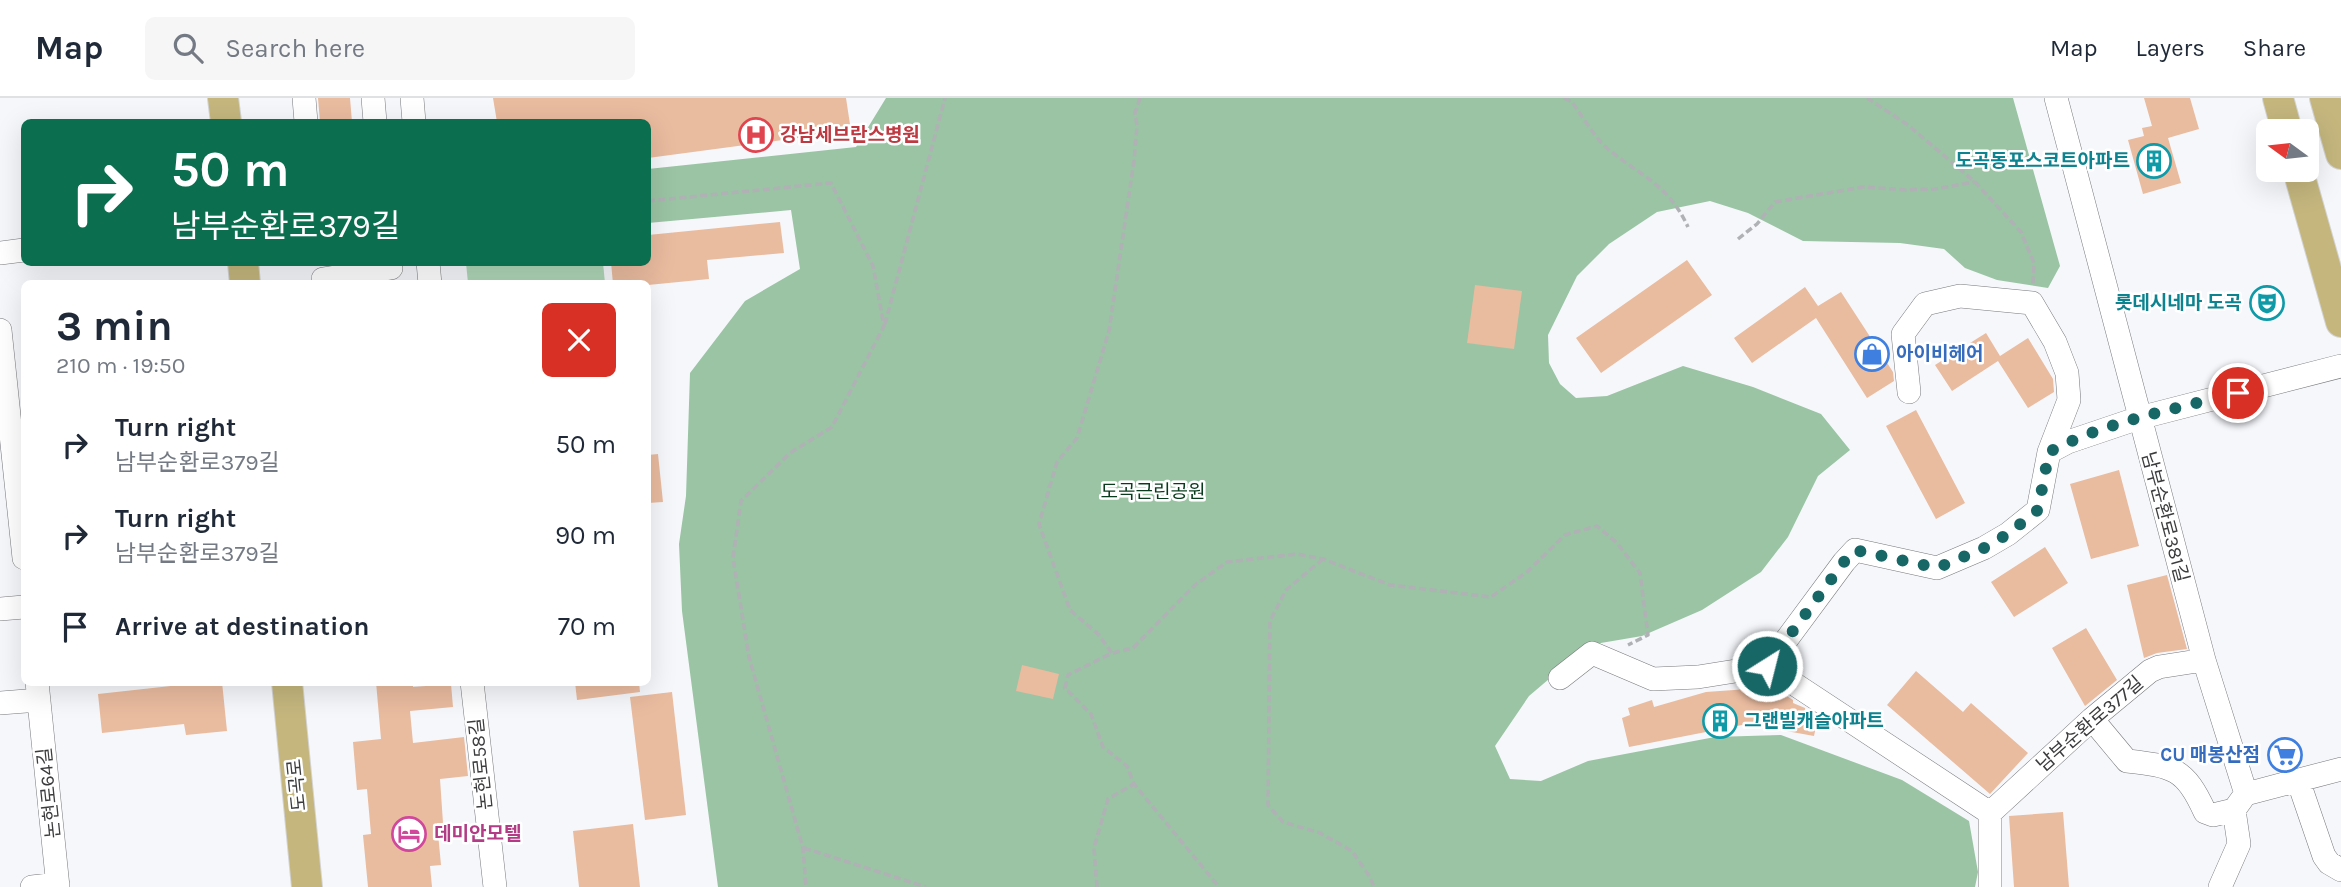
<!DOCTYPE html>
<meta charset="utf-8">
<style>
:root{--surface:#fff;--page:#f6f6f7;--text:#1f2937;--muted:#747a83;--line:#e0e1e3}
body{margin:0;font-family:Karla,"Noto Sans KR",sans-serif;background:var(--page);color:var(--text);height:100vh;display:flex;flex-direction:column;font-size:26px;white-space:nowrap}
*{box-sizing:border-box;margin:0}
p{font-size:23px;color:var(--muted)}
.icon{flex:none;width:38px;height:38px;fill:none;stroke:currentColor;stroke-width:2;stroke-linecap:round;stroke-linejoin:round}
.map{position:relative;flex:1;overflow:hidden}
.details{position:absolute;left:21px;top:182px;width:630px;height:406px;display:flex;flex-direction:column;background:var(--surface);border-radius:10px;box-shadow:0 7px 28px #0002}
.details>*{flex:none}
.guide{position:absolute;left:21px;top:21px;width:630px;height:147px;border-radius:10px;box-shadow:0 7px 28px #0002;background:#0b6e4f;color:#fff;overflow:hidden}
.needle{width:46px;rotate:285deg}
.buttons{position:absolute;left:2256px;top:21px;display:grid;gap:14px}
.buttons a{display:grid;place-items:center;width:63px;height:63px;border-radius:10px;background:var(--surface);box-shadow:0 7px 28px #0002;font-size:35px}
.pin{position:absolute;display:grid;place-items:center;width:60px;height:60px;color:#fff;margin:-30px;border:4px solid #fff;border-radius:50%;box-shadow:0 2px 7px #0007}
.me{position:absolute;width:77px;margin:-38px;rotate:36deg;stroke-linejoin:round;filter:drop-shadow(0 0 5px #0008)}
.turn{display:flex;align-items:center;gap:24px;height:147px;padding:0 35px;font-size:32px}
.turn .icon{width:91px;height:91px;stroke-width:2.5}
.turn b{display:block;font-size:49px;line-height:60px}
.round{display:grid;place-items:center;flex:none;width:74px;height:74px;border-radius:10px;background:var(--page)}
.overview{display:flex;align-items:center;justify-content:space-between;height:119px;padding:0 35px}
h1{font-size:42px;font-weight:700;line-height:52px}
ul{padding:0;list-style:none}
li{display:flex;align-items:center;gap:21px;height:91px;padding:0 35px}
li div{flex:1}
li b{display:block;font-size:26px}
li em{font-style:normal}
header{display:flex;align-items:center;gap:42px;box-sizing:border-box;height:98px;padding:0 35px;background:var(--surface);border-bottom:2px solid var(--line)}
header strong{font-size:33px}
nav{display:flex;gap:38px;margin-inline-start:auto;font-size:24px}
.search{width:490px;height:63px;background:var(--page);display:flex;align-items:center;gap:18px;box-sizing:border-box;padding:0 24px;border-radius:10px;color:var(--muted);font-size:26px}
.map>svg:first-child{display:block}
.green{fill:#aed6b7}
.forest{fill:#9ac4a4}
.building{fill:#e9bb9f}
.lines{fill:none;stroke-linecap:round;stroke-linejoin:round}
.minor-casing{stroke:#78797c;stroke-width:24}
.major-casing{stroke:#d4d4d5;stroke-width:32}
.path{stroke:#b0b1b4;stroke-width:3.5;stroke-dasharray:7 3.5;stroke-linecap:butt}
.minor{stroke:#fff;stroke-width:23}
.major{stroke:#c4b67d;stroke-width:30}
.route{stroke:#186767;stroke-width:12;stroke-dasharray:0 21.6}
.labels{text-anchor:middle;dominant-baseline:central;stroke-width:5;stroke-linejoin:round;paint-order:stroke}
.health-label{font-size:19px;font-weight:bold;fill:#be3a42;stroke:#fff;text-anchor:start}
.culture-label{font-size:19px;font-weight:bold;fill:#0d838f;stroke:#fff;text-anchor:end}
.shop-label{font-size:19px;font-weight:bold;fill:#366cbe;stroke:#fff;text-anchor:start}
.park-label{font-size:19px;fill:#073b1c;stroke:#fff}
.street-label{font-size:19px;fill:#3c3c3e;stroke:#fff}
.hotel-label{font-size:19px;font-weight:bold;fill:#b23c85;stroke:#fff;text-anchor:start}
</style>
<header>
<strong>Map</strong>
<div class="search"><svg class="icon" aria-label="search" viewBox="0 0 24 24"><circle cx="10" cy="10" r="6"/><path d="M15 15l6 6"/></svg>Search here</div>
<nav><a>Map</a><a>Layers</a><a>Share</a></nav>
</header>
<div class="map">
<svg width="2341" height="789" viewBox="0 0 2341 789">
<rect width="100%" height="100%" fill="#f6f7fb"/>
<path class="green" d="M466,165H603L605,185H468Z"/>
<path class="forest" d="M886,0H2013L2060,168L2048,190L1997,182L1965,170L1944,151L1900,145L1803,143L1748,115L1710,103L1657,114L1609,146L1577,178L1548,237L1549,265L1560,286L1576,300L1607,298L1683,268L1753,289L1821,316L1850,352L1818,378L1788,439L1761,474L1702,512L1642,538L1589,547L1529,598L1495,648L1510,681L1541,683L1588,663L1715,639L1781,637L1902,682L1969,723L1978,774L1975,789H718L682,513L679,446L686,398L690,275L745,203L800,171L791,112L648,125V71L856,49Z"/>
<path class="building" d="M318,0H350L352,24H320Z
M493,0H846L851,33L648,60V24H497Z
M2144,0H2190L2199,31L2168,40L2181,85L2143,96L2128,42L2144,38L2142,30L2152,28Z
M780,124L784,155L707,162L709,181L648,187L613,186L611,164H648V137Z
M1687,162L1712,197L1601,275L1576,240Z
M1475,187L1522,193L1514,251L1467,245Z
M1805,189L1818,208L1841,194L1893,274L1894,283L1867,300L1816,220L1752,265L1734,240Z
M1986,235L2000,258L2028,240L2053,281L2054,294L2028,310L1998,263L1952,293L1935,267Z
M1916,312L1965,405L1936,421L1886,328Z
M658,356L663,404L648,405V357Z
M2119,372L2139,448L2091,461L2070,386Z
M2045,449L2068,485L2014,519L1991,484Z
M2167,477L2187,551L2157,555L2144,560L2127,487Z
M2086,530L2117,582L2085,608L2052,550Z
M1022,567L1059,576L1053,601L1016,593Z
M1916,573L1963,614L1971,605L2028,655L1990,696L1887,607Z
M180,584H222L227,633L186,637L184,626L102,635L98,596L180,587Z
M376,584H413V589L451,586L453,609L410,613L413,645L464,639L468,678L440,681L443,725H437L441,767L430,768L432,789H368L363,737L371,736L367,691L357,692L353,644L381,641Z
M575,584H639L640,594L577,602Z
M1762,590L1779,593L1793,602V605L1805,610V616L1818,619L1814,638L1747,626L1629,649L1622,620L1630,617L1628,610L1652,602L1654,609L1706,594Z
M672,594L686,717L645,722L630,599Z
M2063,714L2069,789H2014L2009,718Z
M633,726L640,789H579L573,733Z"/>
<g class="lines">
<g class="minor-casing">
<path id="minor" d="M304,0L306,24
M373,0L375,24
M412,0L414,24
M2056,0L2204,562L2246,696
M0,155L24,152
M428,164L430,186
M324,186L323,181L391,170
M0,232L24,460
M2049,354L2068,344L2139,320L2341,268
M0,511L24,509
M1767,568L1990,715
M1560,580L1592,555L1653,581L1698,579L1767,568L1844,464L1855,452L1937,470L1984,450L2008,436L2038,412L2049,354L2069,302L2067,275L2055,244L2032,205L1960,198L1925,206L1903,236L1909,294
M37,584L58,789
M472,584L495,789
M0,605L39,602
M2092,621L2127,663C2173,668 2185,670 2205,714L2213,717L2234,712
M2298,682L2324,758L2329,765L2341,772
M2246,696L2341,671
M1990,715L2092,621L2150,573L2159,569L2204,562
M1990,715V789
M32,789L58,786
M2220,789L2239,746L2234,712L2242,701"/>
</g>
<g class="major-casing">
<path id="major" d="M223,0L226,24
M2278,0L2287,33
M2325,0L2341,56
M2298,72L2341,224
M243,164L245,186
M287,584L307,789"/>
</g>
<path class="path" d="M1140,0L1135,15L1137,28L1134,63L1109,233L1077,340L1057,364L1039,426L1070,512L1098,536L1112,555L1068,577L1065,590L1091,616L1103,649L1127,668L1134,686L1219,789
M1564,0L1572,4C1583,19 1594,39 1608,51C1642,79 1668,86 1688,129
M1867,0L1908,27L1975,84L2021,134L2034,165L2033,186
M648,103L831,85L873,168L884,228L832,329L790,355L741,403L733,460L749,559L803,750L806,789
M1738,141L1757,126L1775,104L1863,89L1905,92L1935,91L1975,84
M885,226L945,0
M1323,461L1286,492L1270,523L1268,707L1283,724L1320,735L1352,753L1370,779L1374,789
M1113,555L1133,550L1195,487L1227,464L1297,456L1323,461L1390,487L1491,499L1527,474L1565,437L1597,428L1617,445L1640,475L1648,537L1628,547
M804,750L926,789
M1097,789L1094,750L1108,701L1134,686"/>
<use href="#minor" class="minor"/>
<use href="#major" class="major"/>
</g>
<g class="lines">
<path class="route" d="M1767,568L1844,464L1855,452L1937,470L1984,450L2008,436L2038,412L2049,354C2107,323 2175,311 2238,295"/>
</g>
<defs>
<g id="hospital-ring" transform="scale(1.75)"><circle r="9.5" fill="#fff" stroke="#e0444e" stroke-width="1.5"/><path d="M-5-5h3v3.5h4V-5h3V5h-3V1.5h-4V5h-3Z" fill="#e0444e"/></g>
<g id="building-ring" transform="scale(1.75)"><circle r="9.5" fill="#fff" stroke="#0f9aa8" stroke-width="1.5"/><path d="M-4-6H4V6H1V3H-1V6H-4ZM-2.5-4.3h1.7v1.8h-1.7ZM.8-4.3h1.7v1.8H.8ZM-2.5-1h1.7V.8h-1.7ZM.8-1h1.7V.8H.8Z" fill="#0f9aa8"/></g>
<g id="theatre-ring" transform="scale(1.75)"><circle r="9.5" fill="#fff" stroke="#0f9aa8" stroke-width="1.5"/><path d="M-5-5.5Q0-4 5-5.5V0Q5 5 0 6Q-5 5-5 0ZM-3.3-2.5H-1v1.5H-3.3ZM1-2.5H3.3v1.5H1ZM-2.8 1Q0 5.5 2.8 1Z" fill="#0f9aa8"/></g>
<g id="shop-ring" transform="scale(1.75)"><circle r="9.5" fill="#fff" stroke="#3f7fe0" stroke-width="1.5"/><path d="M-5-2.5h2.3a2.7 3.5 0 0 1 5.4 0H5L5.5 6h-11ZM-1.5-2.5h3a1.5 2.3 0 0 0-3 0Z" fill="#3f7fe0"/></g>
<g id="supermarket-ring" transform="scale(1.75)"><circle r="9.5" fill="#fff" stroke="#3f7fe0" stroke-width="1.5"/><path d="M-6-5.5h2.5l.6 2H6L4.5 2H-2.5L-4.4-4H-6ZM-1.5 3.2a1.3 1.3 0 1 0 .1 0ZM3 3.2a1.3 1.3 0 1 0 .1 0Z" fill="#3f7fe0"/></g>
<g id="hotel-ring" transform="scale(1.75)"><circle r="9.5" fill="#fff" stroke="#d1479c" stroke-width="1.5"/><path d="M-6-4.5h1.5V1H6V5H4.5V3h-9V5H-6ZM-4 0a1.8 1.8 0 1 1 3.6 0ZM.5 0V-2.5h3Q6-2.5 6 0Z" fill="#d1479c"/></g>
</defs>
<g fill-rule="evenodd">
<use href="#hospital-ring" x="756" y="37"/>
<use href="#building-ring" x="2154" y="63"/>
<use href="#theatre-ring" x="2267" y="205"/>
<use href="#shop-ring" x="1872" y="256"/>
<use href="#building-ring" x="1720" y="623"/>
<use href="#supermarket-ring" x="2285" y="657"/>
<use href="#hotel-ring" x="409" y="736"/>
</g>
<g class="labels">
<g class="health-label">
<text x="780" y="37">강남세브란스병원</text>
</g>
<g class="culture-label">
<text x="2130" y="63">도곡동포스코트아파트</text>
<text x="2242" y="205">롯데시네마 도곡</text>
<text x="1744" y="623" text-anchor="start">그랜빌캐슬아파트</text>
</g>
<g class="shop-label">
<text x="1896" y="256">아이비헤어</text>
<text x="2260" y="657" text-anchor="end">CU 매봉산점</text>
</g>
<g class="park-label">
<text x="1153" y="394">도곡근린공원</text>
</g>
<g class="street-label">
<text transform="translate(2165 419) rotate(75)">남부순환로381길</text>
<text transform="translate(2090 626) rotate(-41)">남부순환로377길</text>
<text transform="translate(481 666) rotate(-96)">논현로58길</text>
<text transform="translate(297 687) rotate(-96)">도곡로</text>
<text transform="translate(49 695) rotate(-96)">논현로64길</text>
</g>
<g class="hotel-label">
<text x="434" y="736">데미안모텔</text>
</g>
</g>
</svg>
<div class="buttons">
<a><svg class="needle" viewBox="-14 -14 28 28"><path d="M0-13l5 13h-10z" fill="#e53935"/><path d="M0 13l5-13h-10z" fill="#747a83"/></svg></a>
</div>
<div class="pin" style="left:2238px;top:295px;background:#d93025"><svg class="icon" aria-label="arrive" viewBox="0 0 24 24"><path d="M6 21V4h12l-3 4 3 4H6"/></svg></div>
<svg class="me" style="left:1767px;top:568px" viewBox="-20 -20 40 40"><circle r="17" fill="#186767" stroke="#fff" stroke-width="3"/><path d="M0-11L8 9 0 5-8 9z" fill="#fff"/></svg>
<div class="guide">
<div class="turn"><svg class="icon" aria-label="right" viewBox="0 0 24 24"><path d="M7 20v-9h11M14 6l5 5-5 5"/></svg><div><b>50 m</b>남부순환로379길</div></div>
</div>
<section class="details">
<div class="overview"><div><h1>3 min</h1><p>210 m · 19:50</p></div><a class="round" style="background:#d93025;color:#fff"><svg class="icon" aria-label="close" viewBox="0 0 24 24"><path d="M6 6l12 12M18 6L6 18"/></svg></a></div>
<ul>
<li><svg class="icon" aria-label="right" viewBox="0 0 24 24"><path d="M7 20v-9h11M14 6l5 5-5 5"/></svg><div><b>Turn right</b><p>남부순환로379길</p></div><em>50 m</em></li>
<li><svg class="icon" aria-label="right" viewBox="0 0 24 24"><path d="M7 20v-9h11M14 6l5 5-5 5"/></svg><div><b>Turn right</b><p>남부순환로379길</p></div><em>90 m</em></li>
<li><svg class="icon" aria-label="arrive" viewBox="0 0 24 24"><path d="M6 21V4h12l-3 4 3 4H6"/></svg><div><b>Arrive at destination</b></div><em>70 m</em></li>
</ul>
</section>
</div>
